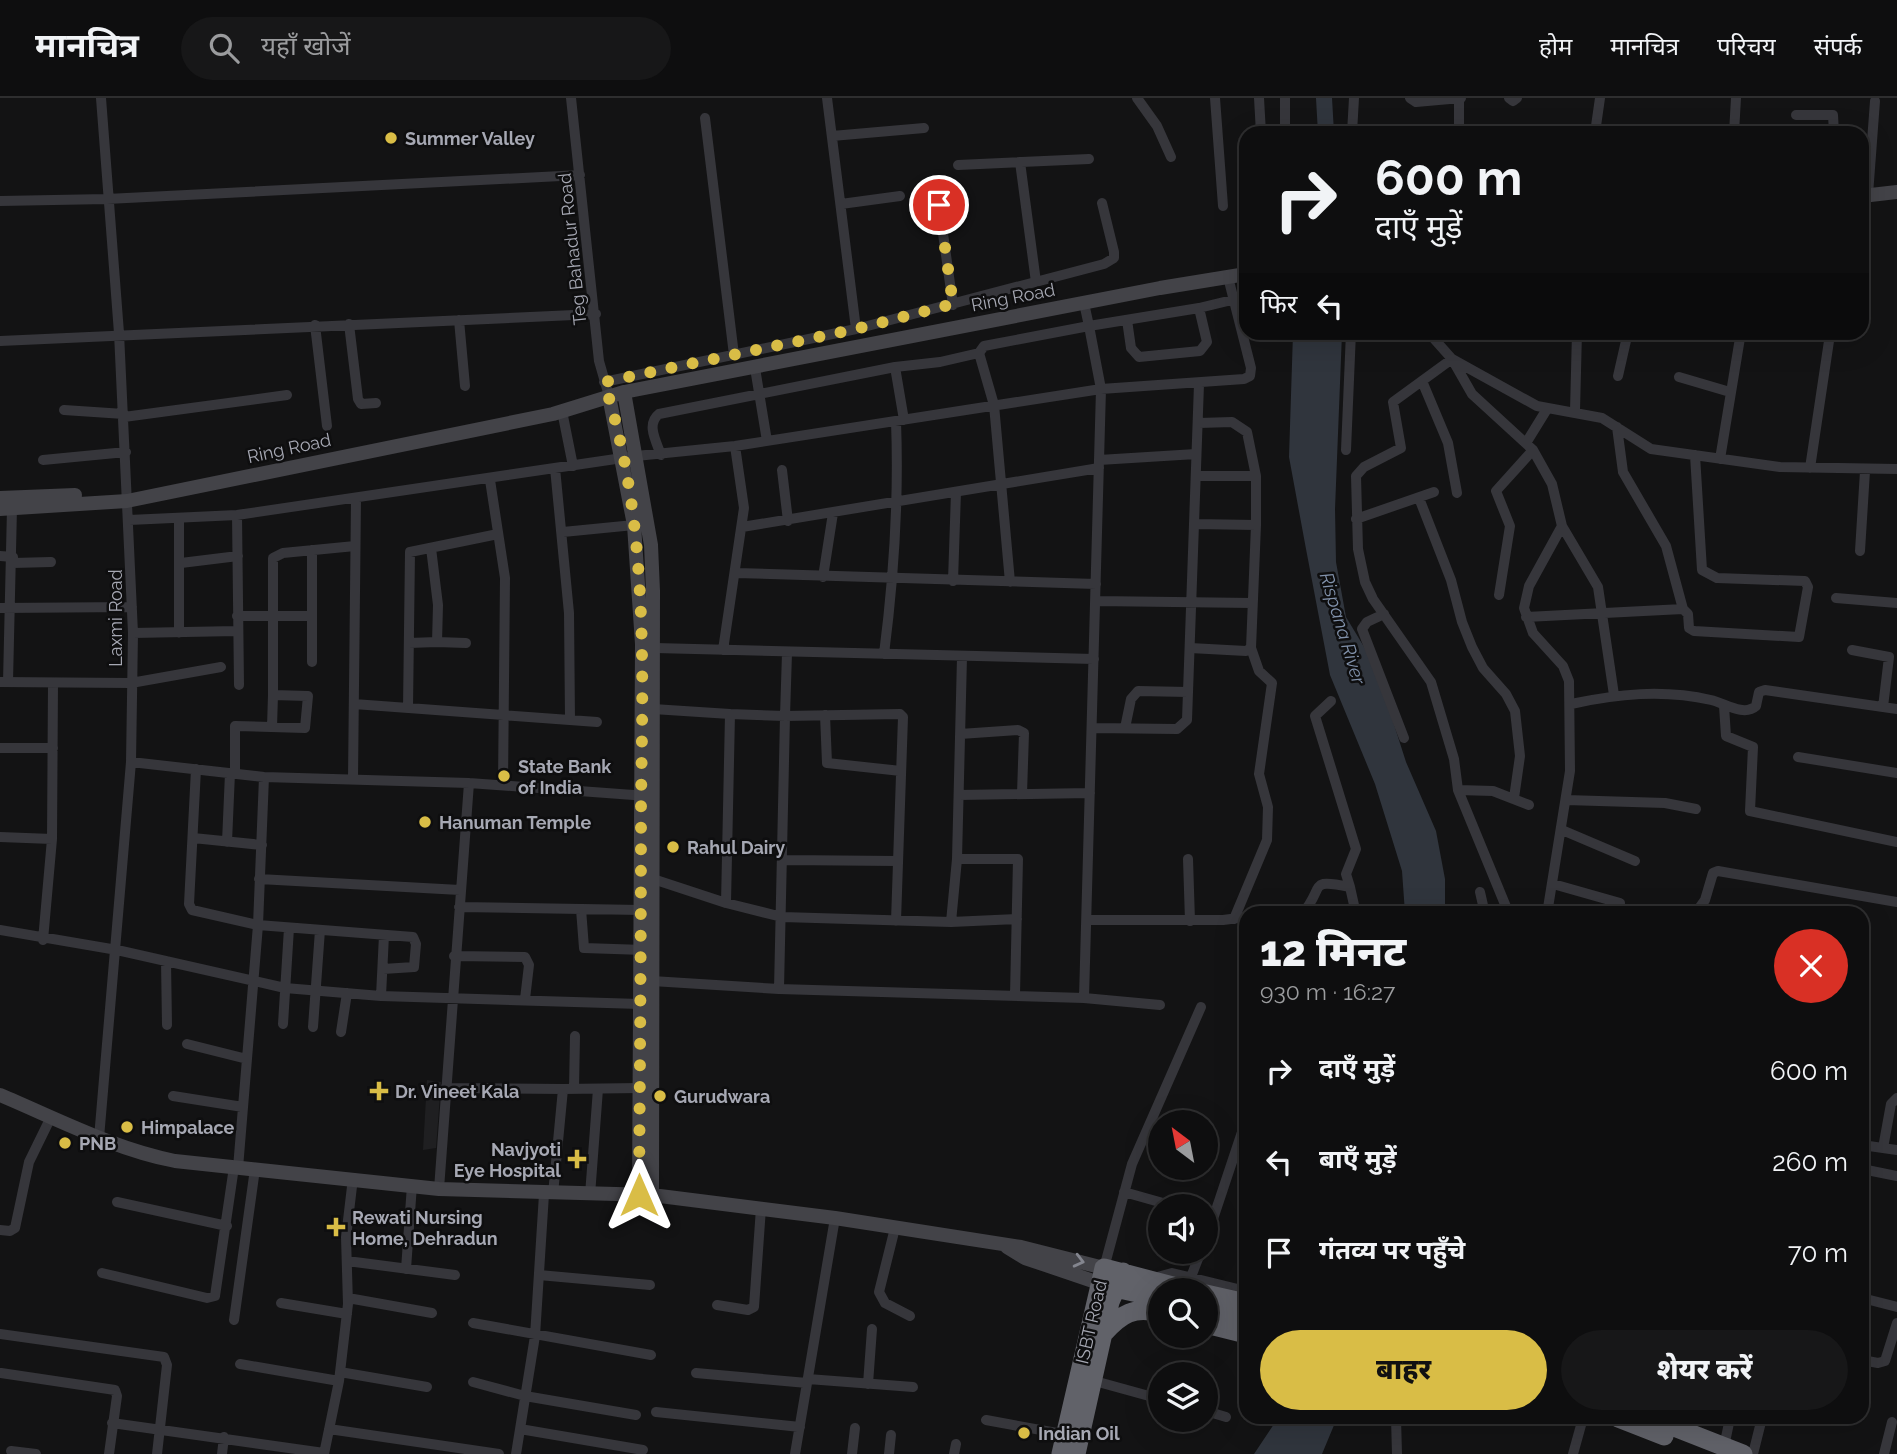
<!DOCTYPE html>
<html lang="hi">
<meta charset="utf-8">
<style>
:root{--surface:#0e0e0f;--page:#171718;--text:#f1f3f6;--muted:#9b9c9e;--line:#2e2e2f;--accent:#d9bd46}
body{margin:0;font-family:Raleway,"Noto Sans Devanagari",sans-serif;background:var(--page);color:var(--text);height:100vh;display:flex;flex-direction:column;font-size:26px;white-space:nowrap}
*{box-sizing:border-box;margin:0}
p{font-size:23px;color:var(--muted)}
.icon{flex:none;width:38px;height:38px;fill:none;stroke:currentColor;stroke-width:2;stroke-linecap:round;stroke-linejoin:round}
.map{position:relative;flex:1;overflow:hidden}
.panel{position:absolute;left:1239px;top:808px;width:630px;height:518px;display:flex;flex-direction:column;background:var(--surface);border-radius:21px;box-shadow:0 7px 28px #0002,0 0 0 2px var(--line)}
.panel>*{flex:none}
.banner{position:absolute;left:1239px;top:28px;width:630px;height:214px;border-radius:21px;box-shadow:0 7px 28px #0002,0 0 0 2px var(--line);background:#0e0e0f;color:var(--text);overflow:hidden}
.needle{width:46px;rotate:328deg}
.tools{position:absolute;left:1148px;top:1012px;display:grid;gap:14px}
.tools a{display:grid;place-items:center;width:70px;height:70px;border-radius:50%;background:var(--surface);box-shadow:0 7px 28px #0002,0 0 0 2px var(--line);font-size:35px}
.pin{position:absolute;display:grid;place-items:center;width:60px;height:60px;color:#fff;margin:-30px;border:4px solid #fff;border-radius:50%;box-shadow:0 2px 7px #0007}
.me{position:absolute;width:77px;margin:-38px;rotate:0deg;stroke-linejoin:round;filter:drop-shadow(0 0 5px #0008)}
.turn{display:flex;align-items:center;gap:24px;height:147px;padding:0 21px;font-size:32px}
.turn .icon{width:91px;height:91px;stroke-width:2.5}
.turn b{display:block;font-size:49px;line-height:60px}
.then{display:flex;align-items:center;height:66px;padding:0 21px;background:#0003;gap:14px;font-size:26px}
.round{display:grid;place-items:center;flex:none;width:74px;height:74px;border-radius:37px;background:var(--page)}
.summary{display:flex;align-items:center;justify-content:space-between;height:119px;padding:0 21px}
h1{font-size:42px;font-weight:800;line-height:52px}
.primary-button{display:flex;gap:14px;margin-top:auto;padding:14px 21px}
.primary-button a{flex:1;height:80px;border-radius:42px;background:var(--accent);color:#111;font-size:28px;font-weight:800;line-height:80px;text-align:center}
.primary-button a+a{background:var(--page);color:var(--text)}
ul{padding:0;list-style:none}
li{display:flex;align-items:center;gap:21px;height:91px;padding:0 21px}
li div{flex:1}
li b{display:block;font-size:26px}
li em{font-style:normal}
header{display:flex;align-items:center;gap:42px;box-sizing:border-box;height:98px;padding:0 35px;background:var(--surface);border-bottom:2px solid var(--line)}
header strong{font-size:33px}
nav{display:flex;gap:38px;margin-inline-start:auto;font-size:24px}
.search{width:490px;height:63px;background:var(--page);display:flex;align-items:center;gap:18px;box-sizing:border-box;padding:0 24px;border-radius:38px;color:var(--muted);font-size:26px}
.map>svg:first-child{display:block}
.built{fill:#1f1f21}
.water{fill:#30353d}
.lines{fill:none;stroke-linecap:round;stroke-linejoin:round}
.river{stroke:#30353d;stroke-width:16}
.street{stroke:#36363b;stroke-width:10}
.secondary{stroke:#434348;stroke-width:14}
.highway{stroke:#616269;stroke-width:19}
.oneway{stroke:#83858e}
.route{stroke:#d9bd46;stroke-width:12;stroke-dasharray:0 21.6}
.poi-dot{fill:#d9bd46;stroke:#0e0e0f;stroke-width:2.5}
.labels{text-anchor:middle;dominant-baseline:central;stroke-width:5;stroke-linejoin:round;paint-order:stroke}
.poi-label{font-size:18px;font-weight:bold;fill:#a6a8b3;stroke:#0e0e0f;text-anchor:start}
.street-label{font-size:18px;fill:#a6a8b3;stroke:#0e0e0f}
.water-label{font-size:19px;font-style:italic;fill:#8191aa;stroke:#0e0e0f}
</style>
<header>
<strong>मानचित्र</strong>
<div class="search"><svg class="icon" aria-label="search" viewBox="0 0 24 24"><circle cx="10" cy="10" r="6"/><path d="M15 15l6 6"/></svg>यहाँ खोजें</div>
<nav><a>होम</a><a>मानचित्र</a><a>परिचय</a><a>संपर्क</a></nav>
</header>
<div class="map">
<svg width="1897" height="1356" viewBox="0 0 1897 1356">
<rect width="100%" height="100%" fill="#131314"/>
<path class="built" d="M427,982L441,984L436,1050L423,1052Z"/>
<path class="water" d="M1293,235H1342L1335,411L1336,464L1346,519L1375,567L1406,664L1436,733L1445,781V815H1405L1402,773L1375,686L1330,577L1306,451L1289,359Z
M1278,1320H1337L1322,1356H1254Z"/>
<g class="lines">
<path class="river" d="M1324,0L1326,35"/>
<path class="street" d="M571,0L599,263L609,298
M827,0L856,231
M1137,0L1157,28L1171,59
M1215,0L1223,108
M1259,0L1261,35
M1285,0V35
M1410,0L1416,4L1461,0
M1459,0V35
M1509,0L1513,3L1517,0
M1796,17H1833L1834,35
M705,20L734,257
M1352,35L1354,0
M1595,35L1600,0
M1734,35L1736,0
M832,38L924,30
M1020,64L1036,184
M958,67L1089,61
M1868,97L1875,3
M0,103L107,101L580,77
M841,106L900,98
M939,107L953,207
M1084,205L1089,228L1199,210L1207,244L1200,253L1139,259L1131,250L1127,222
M1199,210L1232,202
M459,222L465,288
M349,226L358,301L361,306L376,305
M315,227L327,328
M1428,234L1452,261L1472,296L1533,352L1552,386L1562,428L1529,488L1524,510L1533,535L1563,568L1569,583L1570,673L1547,816
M0,243L596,216
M979,255L994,307L1010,484
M755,270L767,343
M1618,278L1628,234
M1679,279L1730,294
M1422,283L1448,345L1457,395
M604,284L856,231L1104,166L1114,160V154L1102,105
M64,312L124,316
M562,313L573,368
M1575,313L1577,234
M124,319L287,297
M1617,329L1623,374L1666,448L1683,511
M1526,345L1547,311
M1346,352L1351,234
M661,357C656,343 646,326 659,316L895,269
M1720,361L1740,240
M43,362L126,354
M1099,362L1196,356
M555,370L569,515L570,622
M1810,370L1829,243
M782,372L788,423
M1196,378H1256
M490,382L505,480L503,687
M1419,400L1451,482L1462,524L1472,549L1483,570L1506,596L1515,613L1520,658L1514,700
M237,417L239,587
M179,421V535
M1356,421L1434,394
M129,422L237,417L636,358L735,348L1101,291L1244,281L1250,278L1251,270L1228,179
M1194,426L1256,427V378L1247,334L1232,324L1199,325
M1562,428L1598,489L1614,597
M742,429L1099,370
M563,434L634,427
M312,452V564
M1860,453L1865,373
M0,458L13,459
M13,465L51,464
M181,465L238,458
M736,475L1096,486
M823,479L833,415
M953,483L956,394
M1499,497L1510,428L1496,393L1533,352
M1836,500L1897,505
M1096,503L1252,505
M0,510L132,509
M1384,516L1367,524L1362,531L1404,640
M237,518H312
M1526,519L1683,511L1688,516L1689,530L1694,533L1799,539L1808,489L1805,483L1717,480L1702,472L1695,357
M133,535L237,533
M437,544L466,545
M409,545L437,544L438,507L431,450
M655,550L1094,561
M1190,550L1246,553L1251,550L1256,427
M723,552L744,410L735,348
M1852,552L1889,559L1883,609
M787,555L785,618L900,616L903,619L896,823
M884,556C894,478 899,402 896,323
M0,584L131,585L221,569
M8,584L12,410
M273,597V460L283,455L355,448
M1331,603L1315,618L1356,751L1346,776L1350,789
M354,606L597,624
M1571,606C1617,596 1663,591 1711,602C1724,605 1744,619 1756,608L1759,594L1765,592L1897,611
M1724,608L1726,638L1753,649L1750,713L1897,744
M408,610L410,454L498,436
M653,611L730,616L726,805
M730,616L785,618L779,891
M825,617L827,665L901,673
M1092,630L1177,631L1187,622L1199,286
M1125,630L1131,601L1138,593L1188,594
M960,636L1018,632L1024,635L1022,696
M0,650H53
M1798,659L1897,675
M131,664L264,679L469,685L647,698
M196,671L189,806L192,812L258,827L413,839L416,846L414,869L383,871
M235,675V628L305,630L308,598L273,597L272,629
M353,681L356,401
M1458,692L1493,693L1529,707
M959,697L1090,695
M1566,702L1665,705L1696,711
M1562,732L1635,763
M0,739L52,741
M193,740L262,747
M227,744L230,675
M957,761H1018L1015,897
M1188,761L1190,823
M784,762L897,763
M259,781L460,792
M653,781L726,805L782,819L951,824L1017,821
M1553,786L1620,805
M1480,794L1485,816
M459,809L641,812
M581,811L584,850L644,852
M1302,816C1326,789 1306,780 1350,789L1356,816
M1509,816L1458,692L1454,661L1431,584L1373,501L1365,484L1358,451L1356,378L1364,369L1401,350L1393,304L1452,261L1537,308L1602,320L1651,351L1780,369L1897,371
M1695,816L1705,802L1713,775L1718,773L1897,804
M1234,821L1267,742L1268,709L1259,676L1272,585L1259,573L1251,550
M1088,822H1223L1246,819
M951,824L957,761L962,559
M0,832L117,852L285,890L381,898L640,906
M43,842L52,741L53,586
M454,858L525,859L529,867L525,901
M166,863L167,927
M652,883L779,891L1084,900L1101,291L1089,228L984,248L979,255L940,264L895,269L904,322
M381,898L384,837
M1084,900L1160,907
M1862,908L1863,905
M283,926L289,830
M313,929L320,832
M341,934L347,895
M187,946L247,961
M445,990L563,991
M574,991L575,938
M173,998L243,1009
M99,1040L131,664L133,535L119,235L101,0
M1862,1047L1897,1052
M1883,1050L1891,1006L1897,1000
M238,1070L258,827L264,679
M1862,1071L1897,1078
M439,1091L469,685
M1124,1094L1170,1107
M553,1096L563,991L640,990
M590,1097L598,991
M117,1104L227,1128
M895,1130L879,1194L885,1205L910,1218
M0,1132L10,1133L15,1130L29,1064L51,1019
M1206,1142L1246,1022
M347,1163L455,1177
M1104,1170L1132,1066L1201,909
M406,1171L412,1087
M102,1175L207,1200L215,1198L234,1069
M539,1177L650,1187
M1191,1179L1201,1153
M1154,1180L1172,1175L1246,1193
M348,1200L432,1215
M1862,1200L1897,1209
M281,1205L347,1216
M717,1207L748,1212L754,1209L761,1110
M234,1222L255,1071
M473,1225L651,1257
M0,1236L164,1259L167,1267L157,1356
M1862,1262L1878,1265L1885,1263L1897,1225
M240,1266L339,1283
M340,1274L427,1289
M1,1275L115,1292L117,1298L109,1356
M696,1275L807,1285
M808,1281L913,1289
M1091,1282L1160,1301
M473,1284L525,1298L636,1317
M868,1286L872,1231
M1206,1313L1226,1319
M656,1314L800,1329
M1396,1320L1397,1356
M986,1322L1068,1337
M112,1325L324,1355
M329,1331L499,1356
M520,1331L643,1352
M1724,1349L1730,1320
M11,1353L36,1356
M222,1356L224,1339
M324,1356L339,1283L348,1206L346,1139L353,1080
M516,1356L535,1238L544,1096
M795,1356L835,1120
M852,1356L855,1330
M889,1356L891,1337
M954,1356L956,1346
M1573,1356L1583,1320
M1753,1356L1762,1320
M1884,1356L1892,1324"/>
<path class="secondary" d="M1862,98L1897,94
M624,294L651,447L653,493L652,1097
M609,298L634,427L642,546L639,1097
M0,400L75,397
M0,411L127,403L553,316L624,294L1160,190L1246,176
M0,997C57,1021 114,1051 175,1063L439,1091L652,1097L835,1120L1021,1149L1104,1170
M1007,1149L1025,1160L1099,1185"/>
<path class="highway" d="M1106,1188L1160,1200
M1206,1196L1246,1205
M1206,1210L1246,1219
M1206,1226L1246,1236
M1104,1235C1121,1216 1134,1208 1160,1215
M1618,1320L1664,1338
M1651,1320L1743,1356
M1061,1356L1104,1170L1188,1192
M1076,1356L1110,1204L1123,1174"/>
</g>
<defs><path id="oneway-chevron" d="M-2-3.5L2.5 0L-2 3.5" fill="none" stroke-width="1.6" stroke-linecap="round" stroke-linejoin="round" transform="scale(1.75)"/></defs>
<use class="oneway" href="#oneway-chevron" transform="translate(1079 1163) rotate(14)"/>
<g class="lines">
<path class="route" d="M639,1097C640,966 641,835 641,705C643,564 648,419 604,284L856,231L953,206L939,107"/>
</g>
<g class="poi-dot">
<circle cx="391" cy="40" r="7"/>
<circle cx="504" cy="678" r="7"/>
<circle cx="425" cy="724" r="7"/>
<circle cx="673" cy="749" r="7"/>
<path d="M375.5 982.5h7v7h7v7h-7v7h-7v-7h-7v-7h7z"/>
<circle cx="660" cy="998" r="7"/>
<circle cx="127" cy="1029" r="7"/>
<circle cx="65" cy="1045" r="7"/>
<path d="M573.5 1050.5h7v7h7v7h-7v7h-7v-7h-7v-7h7z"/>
<path d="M332.5 1118.5h7v7h7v7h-7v7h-7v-7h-7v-7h7z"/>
<circle cx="1024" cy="1335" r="7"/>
</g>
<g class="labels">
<g class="poi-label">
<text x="405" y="40">Summer Valley</text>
<text x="518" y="668">State Bank<tspan x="518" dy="21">of India</tspan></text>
<text x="439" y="724">Hanuman Temple</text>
<text x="687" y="749">Rahul Dairy</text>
<text x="395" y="993">Dr. Vineet Kala</text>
<text x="674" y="998">Gurudwara</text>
<text x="141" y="1029">Himpalace</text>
<text x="79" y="1045">PNB</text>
<text x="561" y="1051" text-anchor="end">Navjyoti<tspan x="561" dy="21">Eye Hospital</tspan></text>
<text x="352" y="1119">Rewati Nursing<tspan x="352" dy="21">Home, Dehradun</tspan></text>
<text x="1038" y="1335">Indian Oil</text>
</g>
<g class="street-label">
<text transform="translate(572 151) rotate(-96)">Teg Bahadur Road</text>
<text transform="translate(1013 199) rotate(-11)">Ring Road</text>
<text transform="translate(289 350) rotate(-12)">Ring Road</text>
<text transform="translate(115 520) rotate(-90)">Laxmi Road</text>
<text transform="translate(1091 1224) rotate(-77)">ISBT Road</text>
</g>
<g class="water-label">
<text transform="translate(1343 530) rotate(73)">Rispana River</text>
</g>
</g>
</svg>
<div class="tools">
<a><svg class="needle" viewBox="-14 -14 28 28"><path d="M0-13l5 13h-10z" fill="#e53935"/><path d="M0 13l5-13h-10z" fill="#9b9c9e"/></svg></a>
<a><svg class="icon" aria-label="sound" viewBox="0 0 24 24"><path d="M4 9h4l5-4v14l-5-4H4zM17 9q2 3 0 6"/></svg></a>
<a><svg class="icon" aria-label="search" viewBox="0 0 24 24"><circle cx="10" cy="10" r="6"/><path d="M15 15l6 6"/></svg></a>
<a><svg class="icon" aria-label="layers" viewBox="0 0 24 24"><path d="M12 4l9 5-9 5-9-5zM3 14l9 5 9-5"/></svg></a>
</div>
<div class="pin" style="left:939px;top:107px;background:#d93025"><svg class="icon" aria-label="arrive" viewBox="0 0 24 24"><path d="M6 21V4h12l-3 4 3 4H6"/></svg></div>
<svg class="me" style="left:639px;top:1097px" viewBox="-20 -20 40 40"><path d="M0-17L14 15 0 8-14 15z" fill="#d9bd46" stroke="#fff" stroke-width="4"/></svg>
<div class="banner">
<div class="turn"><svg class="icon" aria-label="right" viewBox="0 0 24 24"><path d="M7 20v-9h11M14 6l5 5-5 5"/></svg><div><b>600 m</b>दाएँ मुड़ें</div></div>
<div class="then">फिर<svg class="icon" aria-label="left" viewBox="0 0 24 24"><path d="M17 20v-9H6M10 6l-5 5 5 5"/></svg></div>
</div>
<section class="panel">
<div class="summary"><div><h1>12 मिनट</h1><p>930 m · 16:27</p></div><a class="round" style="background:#d93025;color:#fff"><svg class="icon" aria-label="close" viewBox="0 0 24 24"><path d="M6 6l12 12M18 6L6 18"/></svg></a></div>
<ul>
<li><svg class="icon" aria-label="right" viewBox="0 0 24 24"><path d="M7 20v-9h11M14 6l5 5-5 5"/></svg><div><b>दाएँ मुड़ें</b></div><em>600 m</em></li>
<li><svg class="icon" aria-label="left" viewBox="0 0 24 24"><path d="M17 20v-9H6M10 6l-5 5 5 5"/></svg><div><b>बाएँ मुड़ें</b></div><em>260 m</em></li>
<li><svg class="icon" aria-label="arrive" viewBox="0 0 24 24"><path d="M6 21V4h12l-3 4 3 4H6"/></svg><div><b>गंतव्य पर पहुँचे</b></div><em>70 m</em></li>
</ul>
<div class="primary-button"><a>बाहर</a><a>शेयर करें</a></div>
</section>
</div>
